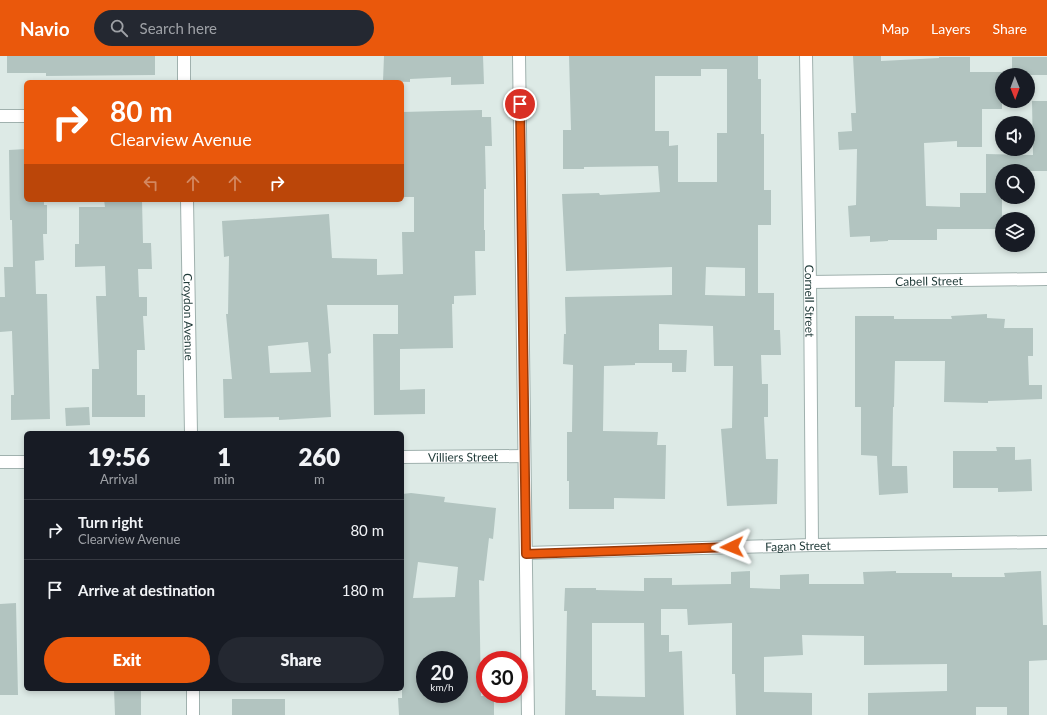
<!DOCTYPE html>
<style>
:root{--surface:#171b24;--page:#242831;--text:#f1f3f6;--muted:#9ea1a6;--line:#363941;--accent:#ea580c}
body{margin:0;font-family:Lato,sans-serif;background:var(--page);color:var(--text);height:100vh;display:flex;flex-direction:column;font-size:15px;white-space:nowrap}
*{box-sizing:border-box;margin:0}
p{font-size:13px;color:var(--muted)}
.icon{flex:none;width:22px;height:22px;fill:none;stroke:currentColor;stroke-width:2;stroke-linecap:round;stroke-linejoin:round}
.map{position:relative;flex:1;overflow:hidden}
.sheet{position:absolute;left:24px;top:375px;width:380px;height:260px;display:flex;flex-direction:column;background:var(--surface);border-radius:6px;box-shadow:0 2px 6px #0003}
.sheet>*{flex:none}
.guide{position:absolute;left:24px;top:24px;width:380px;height:122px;border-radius:6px;box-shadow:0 2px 6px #0003;background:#ea580c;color:#fff;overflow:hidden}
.needle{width:26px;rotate:179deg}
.fabs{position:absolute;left:995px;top:12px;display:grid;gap:8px}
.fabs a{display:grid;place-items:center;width:40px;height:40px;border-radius:50%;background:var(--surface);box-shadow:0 2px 6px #0003;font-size:20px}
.speed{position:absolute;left:416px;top:595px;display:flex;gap:8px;font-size:20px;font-weight:700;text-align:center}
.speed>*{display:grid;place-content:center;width:52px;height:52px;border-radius:50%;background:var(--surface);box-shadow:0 2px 6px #0003;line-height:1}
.speed small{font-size:10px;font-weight:400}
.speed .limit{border:6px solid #d22;background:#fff;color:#111}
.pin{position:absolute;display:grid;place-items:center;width:34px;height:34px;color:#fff;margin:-17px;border:2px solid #fff;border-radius:50%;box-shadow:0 1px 4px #0007}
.me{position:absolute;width:44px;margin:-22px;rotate:268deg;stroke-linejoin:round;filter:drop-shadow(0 0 3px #0008)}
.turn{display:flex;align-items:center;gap:14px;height:84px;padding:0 20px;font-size:18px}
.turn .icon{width:52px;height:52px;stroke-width:2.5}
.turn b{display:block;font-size:28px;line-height:34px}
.lanes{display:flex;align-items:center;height:38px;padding:0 20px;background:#0003;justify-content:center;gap:20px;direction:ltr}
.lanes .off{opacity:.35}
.eta{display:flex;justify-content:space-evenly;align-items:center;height:68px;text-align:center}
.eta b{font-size:24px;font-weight:800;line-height:28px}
.primary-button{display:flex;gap:8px;margin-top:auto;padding:8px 20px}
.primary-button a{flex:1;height:46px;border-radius:24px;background:var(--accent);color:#fff;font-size:16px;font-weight:800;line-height:46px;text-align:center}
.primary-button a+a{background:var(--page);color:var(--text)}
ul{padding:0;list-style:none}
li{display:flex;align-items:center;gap:12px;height:60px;padding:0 20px;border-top:1px solid var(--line)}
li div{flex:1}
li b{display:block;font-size:15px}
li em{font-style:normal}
header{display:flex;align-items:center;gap:24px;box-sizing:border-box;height:56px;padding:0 20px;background:var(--accent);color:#fff}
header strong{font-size:19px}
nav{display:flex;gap:22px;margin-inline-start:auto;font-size:14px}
.search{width:280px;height:36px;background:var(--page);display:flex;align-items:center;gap:10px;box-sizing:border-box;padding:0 14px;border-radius:22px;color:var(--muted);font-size:15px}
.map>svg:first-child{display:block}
.building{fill:#b2c4c0;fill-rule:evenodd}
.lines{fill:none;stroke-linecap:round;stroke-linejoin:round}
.minor-casing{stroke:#a0b1ae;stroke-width:14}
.minor{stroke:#fff;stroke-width:12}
.route-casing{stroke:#983908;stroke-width:10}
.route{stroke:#ea580c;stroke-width:7}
.labels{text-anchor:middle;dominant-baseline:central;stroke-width:3.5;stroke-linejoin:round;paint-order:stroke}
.street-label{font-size:12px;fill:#1e3937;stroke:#edf6f3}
</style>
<header>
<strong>Navio</strong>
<div class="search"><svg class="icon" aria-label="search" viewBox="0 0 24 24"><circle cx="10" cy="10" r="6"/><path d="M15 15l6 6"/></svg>Search here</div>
<nav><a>Map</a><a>Layers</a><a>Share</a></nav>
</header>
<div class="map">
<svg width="1047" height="659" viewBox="0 0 1047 659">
<rect width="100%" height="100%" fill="#ddeae6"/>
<path class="building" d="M7,0H155V19L46,20V17H7Z
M384,0H483L484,28L451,29V21L410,23V26L383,25Z
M569,0H758V23H761V78H764V134H771V169H758V237H774V274H780L781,299H761L762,328H768V361H764L766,403H778L777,448L727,450L721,373L732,372L733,310H714L713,270L659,268V294H687L686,316H672V307H635V309L604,310L603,375L658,376L657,389H666L665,443L614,442V453H569V425H567V376H572L573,309L563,308L564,278H566L565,241L672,239V211L566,215L562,138L599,137L600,139L660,136L658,110L584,111V113H563V74H571ZM701,13H727V77H717V126H678V89L669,90V75H655V20H701ZM706,211L745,212V240L705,239Z
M853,0H881V5L939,2V1H970V16H1002V53H982V91H957V85L924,87L926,150L960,151V137H986V98L1033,99L1032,45H1047V115H1002V173H937V184H888V185L870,186V180L850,181L848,150L856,149L857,93L839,94L838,76L852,75L851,57H856Z
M1012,1H1047V19H1012Z
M482,54V61H491L492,90H485L486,133H484V174H485V195H475L476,239L454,240V248H452L453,292L400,293V334L425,333V358L374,359L373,278H398V249H327L331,297L328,298L331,361L279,364V361L224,362L223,323H232L226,258H228L229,200L224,201L222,165L329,158L332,202L377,203V219L403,218L402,176H414V141H402V56ZM308,286L311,316L270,317L268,290Z
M26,93V144H44V149H47V178H43L44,204L35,205L36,238H47L50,363L11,364V339H14L12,275L0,276V241H5L4,211H13L12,164H10L9,94Z
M104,144H142L143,187H151L152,213H138L139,241H147V260H143L145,294H137V339H145V361H92V313H99L96,240H106L105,210L75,211V188H79V151H105Z
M987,258V262L1005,263L1004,272H1033V300H1028L1029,329H1042V343L988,345V347L944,346L945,305H895L894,351H893L892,410H907L908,437L879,439L877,400L861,399V351H855V260H894V263H952L951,260Z
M89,351L90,369L66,370L65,352Z
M996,391H1015V404L1031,403L1032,435L998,436V432H953V395H997Z
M411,437L445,441L444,446L496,452L493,483L489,482L484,525L479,524L481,640H494V659H399L398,642H402V438ZM418,506L458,511L455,541L413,542ZM425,604H459V640L425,641Z
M750,515V532L780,533V519L809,518V528H864L863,516L896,515V517H952V521H1005L1004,517L1041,515L1043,569H1047V604L1029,605V659H1007V651H976V659H868V637L947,635V608L864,609V580L802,579L803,599L764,601V636L812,637V659H736L735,618H732V567L688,569L687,553H661V579H669V596L682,595L684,659H565L567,555H564L565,532H596V534L644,535V522H672V529L731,528V516ZM592,567H644L645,641L596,640V634H592Z
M16,547L18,639H0V548Z
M114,633H141V659H115Z
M232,643H285V659H232Z"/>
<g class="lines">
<g class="minor-casing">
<g id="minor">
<path d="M184,0V26"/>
<path d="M519,0L528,659"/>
<path id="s1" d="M806,0L810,226L812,489"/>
<path d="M0,60H26"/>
<path id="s2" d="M187,144L191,377"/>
<path id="s3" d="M810,226L1047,223"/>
<path id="s4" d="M402,401L524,400"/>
<path d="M0,406H26"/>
<path id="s5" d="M526,497L812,489L1047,486"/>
<path d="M193,633V659"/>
</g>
</g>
<use href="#minor" class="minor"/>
</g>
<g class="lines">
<g class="route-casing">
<path id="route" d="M520,48L526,498L732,491"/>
</g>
<use href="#route" class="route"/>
</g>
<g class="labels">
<g class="street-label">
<text stroke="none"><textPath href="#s3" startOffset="119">Cabell Street</textPath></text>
<text stroke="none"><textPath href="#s1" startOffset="245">Cornell Street</textPath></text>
<text stroke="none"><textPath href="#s2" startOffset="117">Croydon Avenue</textPath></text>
<text stroke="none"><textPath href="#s4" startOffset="61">Villiers Street</textPath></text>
<text stroke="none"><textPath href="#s5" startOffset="272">Fagan Street</textPath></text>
</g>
</g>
</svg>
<div class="fabs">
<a><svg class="needle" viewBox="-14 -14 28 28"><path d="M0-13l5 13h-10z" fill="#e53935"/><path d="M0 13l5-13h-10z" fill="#9ea1a6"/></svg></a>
<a><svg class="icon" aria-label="sound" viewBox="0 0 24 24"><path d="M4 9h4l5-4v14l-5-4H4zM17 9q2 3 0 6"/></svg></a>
<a><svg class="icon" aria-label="search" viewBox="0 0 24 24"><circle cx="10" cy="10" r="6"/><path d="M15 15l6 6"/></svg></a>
<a><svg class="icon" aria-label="layers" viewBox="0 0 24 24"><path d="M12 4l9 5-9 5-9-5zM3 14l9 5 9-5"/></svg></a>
</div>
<div class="speed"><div>20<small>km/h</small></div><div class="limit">30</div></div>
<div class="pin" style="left:520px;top:48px;background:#d93025"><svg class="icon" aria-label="arrive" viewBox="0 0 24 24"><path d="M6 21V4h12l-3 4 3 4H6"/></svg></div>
<svg class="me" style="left:732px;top:491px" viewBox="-20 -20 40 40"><path d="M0-17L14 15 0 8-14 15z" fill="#ea580c" stroke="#fff" stroke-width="4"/></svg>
<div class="guide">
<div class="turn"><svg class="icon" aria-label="right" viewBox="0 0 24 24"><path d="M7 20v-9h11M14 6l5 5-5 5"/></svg><div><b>80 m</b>Clearview Avenue</div></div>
<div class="lanes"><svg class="icon off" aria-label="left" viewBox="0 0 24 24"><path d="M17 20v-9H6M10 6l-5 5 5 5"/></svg><svg class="icon off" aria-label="ahead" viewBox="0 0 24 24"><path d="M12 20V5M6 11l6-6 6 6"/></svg><svg class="icon off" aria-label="ahead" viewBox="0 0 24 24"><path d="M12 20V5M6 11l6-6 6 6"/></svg><svg class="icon" aria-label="right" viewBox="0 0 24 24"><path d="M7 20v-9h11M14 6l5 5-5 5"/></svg></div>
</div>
<section class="sheet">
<div class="eta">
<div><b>19:56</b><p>Arrival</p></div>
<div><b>1</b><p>min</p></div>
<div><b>260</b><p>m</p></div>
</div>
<ul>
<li><svg class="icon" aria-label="right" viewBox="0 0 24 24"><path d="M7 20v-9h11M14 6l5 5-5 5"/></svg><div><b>Turn right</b><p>Clearview Avenue</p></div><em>80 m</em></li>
<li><svg class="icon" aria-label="arrive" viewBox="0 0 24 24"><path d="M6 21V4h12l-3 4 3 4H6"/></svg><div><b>Arrive at destination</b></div><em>180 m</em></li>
</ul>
<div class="primary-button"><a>Exit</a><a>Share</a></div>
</section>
</div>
